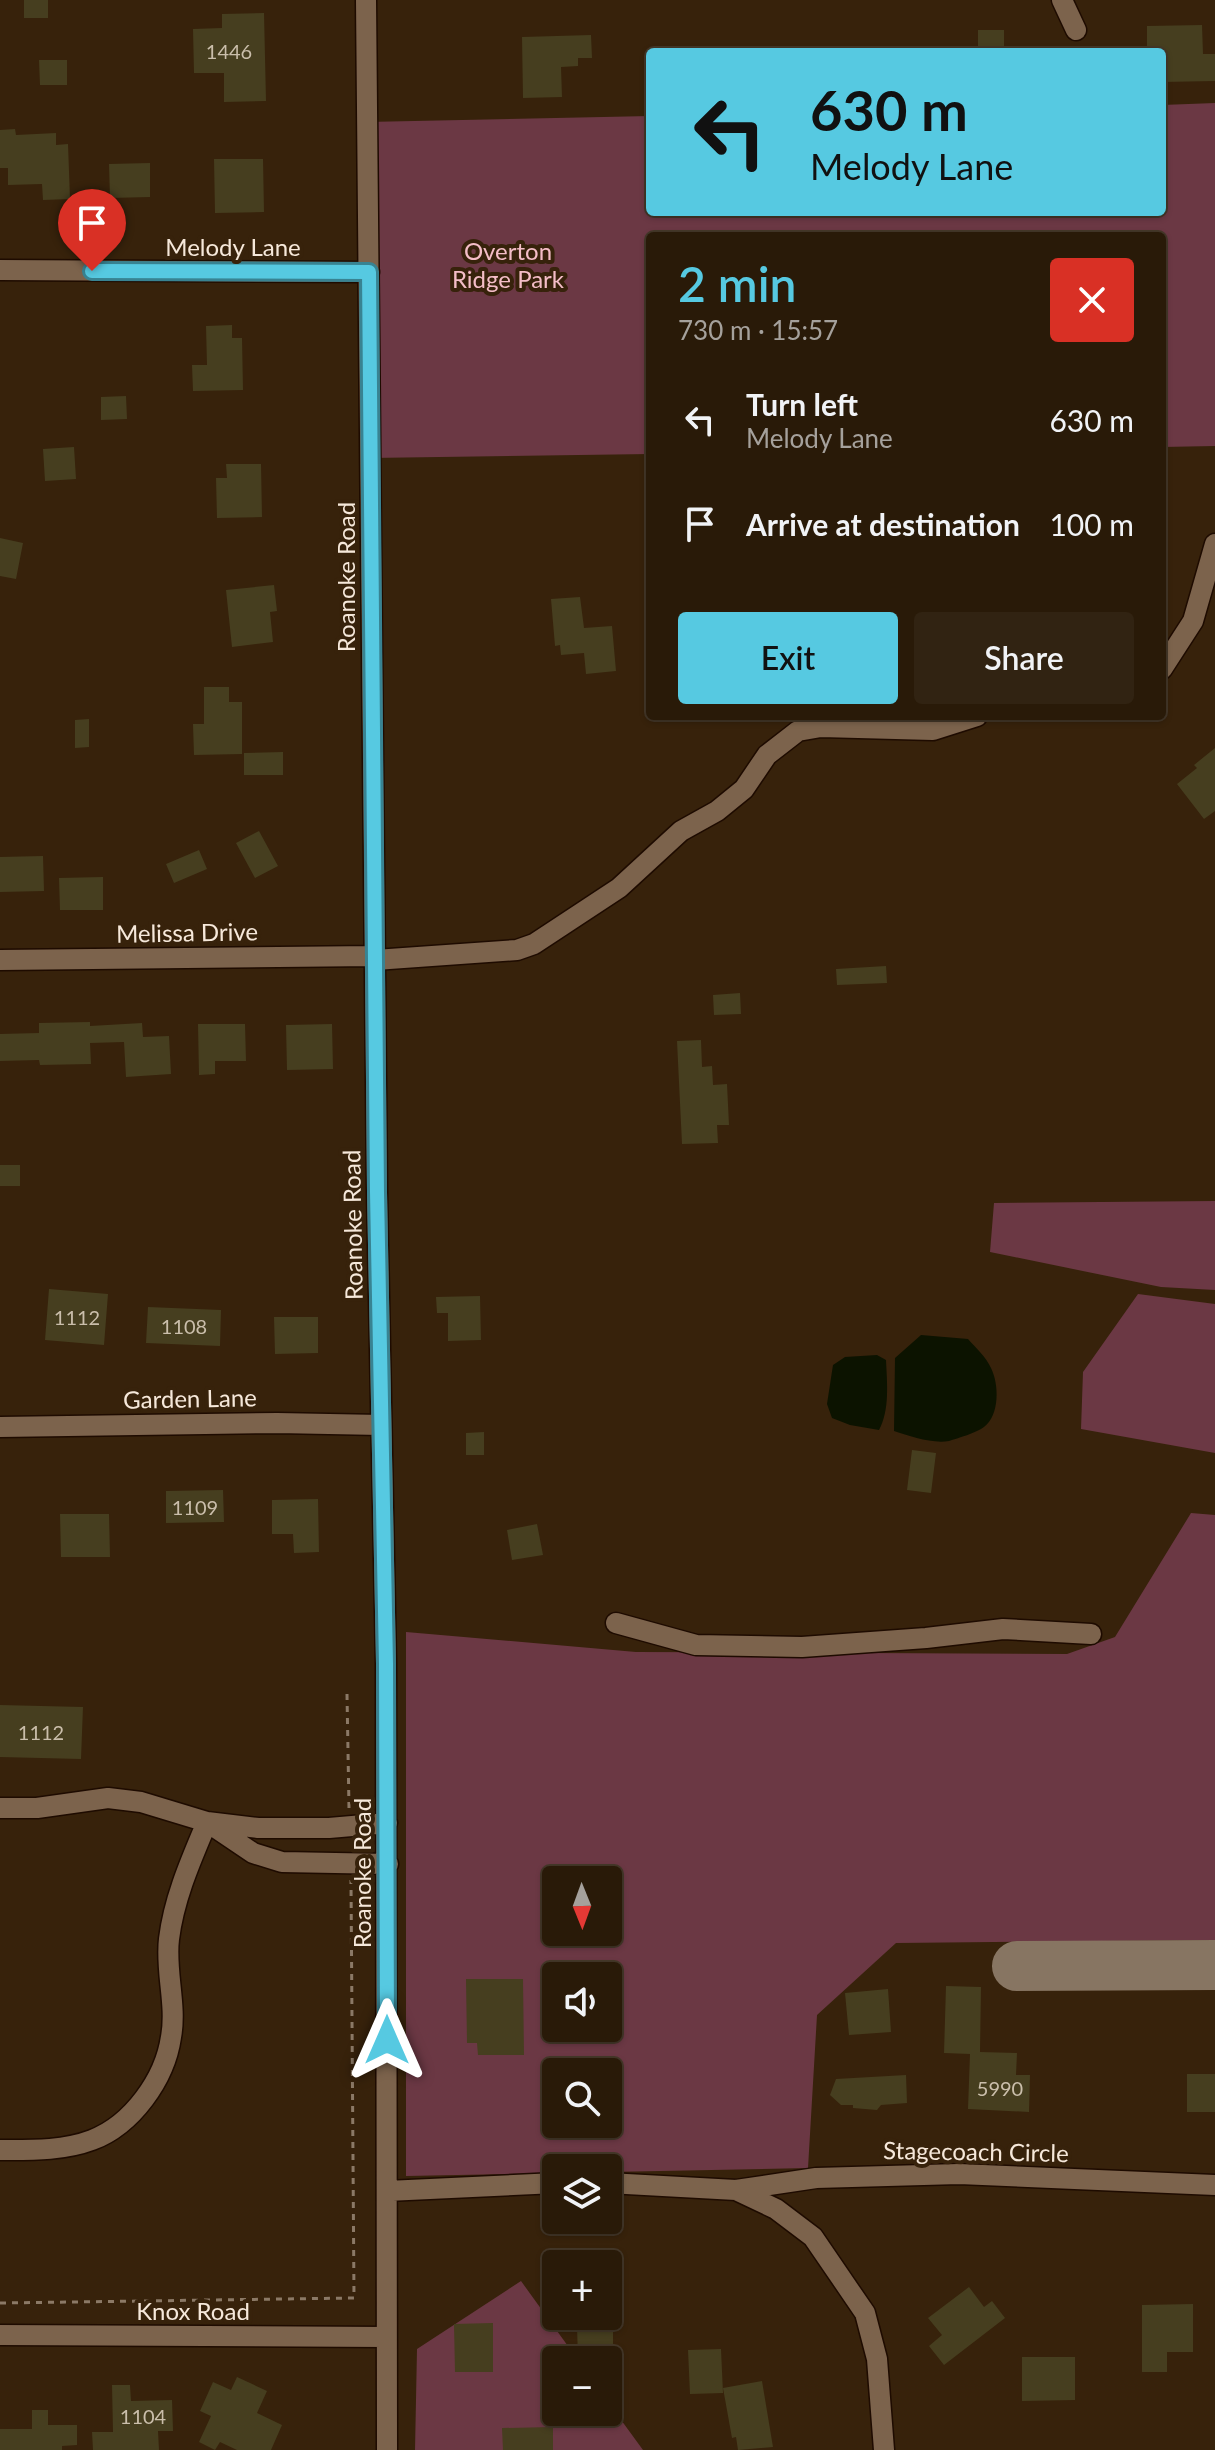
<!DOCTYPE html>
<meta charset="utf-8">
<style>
:root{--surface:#291a08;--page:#312312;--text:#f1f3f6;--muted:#a5a19c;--line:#453829;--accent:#56c9e1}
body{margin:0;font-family:Lato,sans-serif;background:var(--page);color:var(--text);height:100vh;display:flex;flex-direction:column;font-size:30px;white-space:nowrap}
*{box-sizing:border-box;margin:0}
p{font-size:26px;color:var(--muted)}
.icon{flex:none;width:44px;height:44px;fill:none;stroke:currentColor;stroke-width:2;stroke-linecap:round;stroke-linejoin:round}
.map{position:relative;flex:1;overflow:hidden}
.drawer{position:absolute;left:646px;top:232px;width:520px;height:488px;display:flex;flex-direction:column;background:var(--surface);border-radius:8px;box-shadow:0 2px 6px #0004,0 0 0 2px var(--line)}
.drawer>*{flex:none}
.top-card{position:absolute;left:646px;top:48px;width:520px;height:168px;border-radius:8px;box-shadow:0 2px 6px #0004,0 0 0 2px var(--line);background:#56c9e1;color:#111;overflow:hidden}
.needle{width:52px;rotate:179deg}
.tools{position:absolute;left:542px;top:1866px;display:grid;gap:16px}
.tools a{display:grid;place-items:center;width:80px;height:80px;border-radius:8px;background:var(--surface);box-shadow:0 2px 6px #0004,0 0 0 2px var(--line);font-size:40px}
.pin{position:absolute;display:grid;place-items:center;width:68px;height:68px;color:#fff;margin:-82px -34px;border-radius:50% 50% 50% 0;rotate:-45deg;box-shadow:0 0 8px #0007}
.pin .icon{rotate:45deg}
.me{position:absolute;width:88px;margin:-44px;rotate:0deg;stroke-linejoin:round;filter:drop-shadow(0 0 6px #0008)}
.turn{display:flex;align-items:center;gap:28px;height:168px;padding:0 32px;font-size:36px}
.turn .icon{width:104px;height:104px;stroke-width:2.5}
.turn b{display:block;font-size:56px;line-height:68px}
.round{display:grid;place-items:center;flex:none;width:84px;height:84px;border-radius:8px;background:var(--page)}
.headline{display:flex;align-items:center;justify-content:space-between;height:136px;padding:0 32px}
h1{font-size:48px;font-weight:600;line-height:60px;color:var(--accent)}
.primary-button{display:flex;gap:16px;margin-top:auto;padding:16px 32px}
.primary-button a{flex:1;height:92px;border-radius:8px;background:var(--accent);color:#111;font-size:32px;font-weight:600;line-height:92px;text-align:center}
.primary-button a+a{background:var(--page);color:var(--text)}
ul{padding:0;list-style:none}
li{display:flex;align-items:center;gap:24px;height:104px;padding:0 32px}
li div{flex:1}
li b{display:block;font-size:30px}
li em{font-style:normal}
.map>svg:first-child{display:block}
.green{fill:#6b3844;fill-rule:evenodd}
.water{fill:#0c1300}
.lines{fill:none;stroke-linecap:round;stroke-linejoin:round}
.taxiway{stroke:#877562;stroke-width:50}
.building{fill:#463e1f}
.minor-casing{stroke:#1e0b00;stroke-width:23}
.path{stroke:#8b7966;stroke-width:3;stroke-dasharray:6 6;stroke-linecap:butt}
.minor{stroke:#7c634c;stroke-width:20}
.route-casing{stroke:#388392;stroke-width:20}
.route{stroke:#56c9e1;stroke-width:14}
.labels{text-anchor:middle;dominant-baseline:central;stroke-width:8;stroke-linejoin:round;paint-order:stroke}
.number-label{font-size:20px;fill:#cabeab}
.street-label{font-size:24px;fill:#f6e8da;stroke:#37220b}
.park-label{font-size:24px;fill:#f4bdc7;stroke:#37220b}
</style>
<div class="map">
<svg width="1215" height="2450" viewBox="0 0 1215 2450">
<rect width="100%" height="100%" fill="#37220b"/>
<path class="green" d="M1215,103V446L1162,447V236H650V454L370,458L366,122L650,116V212H1162V105Z
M1215,1201V1290L1161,1287L990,1252L994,1203Z
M1138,1294L1215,1304V1453L1081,1429L1083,1372Z
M1191,1513L1215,1515V1940L896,1943L817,2015L808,2168L608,2172V2168H556V2173L406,2176V1632L636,1652L1067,1654L1115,1637ZM556,1880H608V1932H556ZM556,1976H608V2028H556ZM556,2072H608V2124H556Z
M521,2281L578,2360H556V2412H608V2402L643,2450H415L417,2349Z"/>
<path class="water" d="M921,1335L968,1339C976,1348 986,1357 991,1368C999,1384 1000,1415 984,1427C976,1433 958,1438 949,1441C932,1444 910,1436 894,1431L895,1358Z
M877,1355L886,1360C887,1383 890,1410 879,1430L850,1425L832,1418L827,1404L833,1365L845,1357Z"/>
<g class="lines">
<path class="taxiway" d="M1017,1966L1215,1965"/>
</g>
<path class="building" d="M24,0H48V18H24Z
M264,13L266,101L224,102V73H194L193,29L222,28V14Z
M1202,25L1203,54H1215V81L1162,82V52H1147V26Z
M978,30H1004V52H978Z
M591,35L592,58H578V66L561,67L562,97L523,98L522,37Z
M39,60H67V85H40Z
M15,129L16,135L56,133V145L68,144L70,199L43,200L42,184L8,185V168H0V130Z
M214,159H263L264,212L215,213Z
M150,163V197L110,198L109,164Z
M232,325V338H242L243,390L193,391L192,365H207L206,326Z
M126,396L127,419L101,420V397Z
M74,447L76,479L45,481L43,449Z
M226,464H261L262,517L217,518L216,478H227Z
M0,538L23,543L16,579L0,576Z
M274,585L277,611L270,612L273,642L232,647L226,590Z
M580,597L584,628L612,626L616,671L586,674L584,653L561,655L560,645L555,646L551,599Z
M204,687H229V702H242V754L194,755L193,724H204Z
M89,719V747L75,748V720Z
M1215,748V811L1204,819L1177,784L1197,768L1194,765Z
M283,752V775H244V753Z
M259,831L278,866L255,878L236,843Z
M199,850L207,869L174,883L166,864Z
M43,856L44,891L0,892V857Z
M103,877V910H60L59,878Z
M886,966L887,983L837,985L836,969Z
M740,993L741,1014L714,1015L713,995Z
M90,1022V1026L142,1023L143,1037L169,1036L171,1074L126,1077L124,1042L90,1043L91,1064L40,1065L39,1060L0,1061V1034L39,1033V1023Z
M198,1024H245L246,1061H215V1074L199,1075Z
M332,1024L333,1069L287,1070L286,1025Z
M701,1040L702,1067L712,1066L713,1085L727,1084L729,1125H717L718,1143L682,1144L677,1041Z
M0,1165H20V1186H0Z
M49,1289L108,1294L104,1345L45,1340Z
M480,1296L481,1340L448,1341V1313H437L436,1297Z
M148,1307L221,1310L220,1346L146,1343Z
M274,1317H318V1353L275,1354Z
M484,1432V1455H466V1433Z
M912,1450L936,1453L931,1493L907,1490Z
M223,1490L224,1522L166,1523V1491Z
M318,1499L319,1552L294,1553L293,1534H272V1500Z
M60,1514H109L110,1557H61Z
M537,1524L543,1555L512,1560L507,1530Z
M0,1705L83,1707L81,1759L0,1757Z
M466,1979H523L524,2055H478L477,2043H467Z
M946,1986L981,1987L980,2052L1017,2053L1016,2075H1030L1029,2112L968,2109L970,2054L944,2053Z
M888,1989L891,2032L849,2035L845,1993Z
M1187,2074H1215V2112H1187Z
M906,2075L907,2103L881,2105L877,2110L853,2108V2105H841L830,2095L836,2079Z
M969,2287L984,2307L992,2301L1005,2318L944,2365L929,2346L942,2335L928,2318Z
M1193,2304V2352H1167V2372H1142V2305Z
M493,2323V2372H455L454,2324Z
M613,2325V2360H578L577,2326Z
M721,2349L723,2393L690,2394L688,2350Z
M1022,2357H1075V2400L1022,2401Z
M237,2377L267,2391L257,2413L282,2425L271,2450H237L220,2442L215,2450L199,2442L211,2416L200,2411L213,2382L231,2390Z
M762,2381L773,2447L738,2450L736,2437L732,2438L723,2388Z
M112,2385H130L131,2401L172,2400L173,2431H158L159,2450H93L92,2432H113Z
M32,2410H48V2425H77V2445L62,2446V2450H0V2429H32Z
M553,2427V2450H503L502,2428Z"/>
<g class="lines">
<g class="minor-casing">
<path id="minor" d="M366,0L377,1192L386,1664L387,2450
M1062,0L1076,30
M0,270L369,272
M1162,669L1193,621L1215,544
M0,960L374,956
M375,960L517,950L534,944L619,888L681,831L717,811L744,789L767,755L798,731L821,727L933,730L977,716
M0,1427L277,1423L381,1425
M616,1623L696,1645L802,1647L926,1638L1003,1629L1091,1634
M0,1808H37L108,1798L141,1802L207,1822L258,1828H329L387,1823
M210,1824L253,1853L282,1862L388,1864
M0,2150C30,2150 63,2151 92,2140C132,2125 165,2079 171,2037C177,2005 165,1971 169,1939C174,1898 191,1860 207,1822
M608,2183L736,2190L776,2209L813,2237L865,2313L877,2359L884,2450
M736,2190L816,2178L959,2174L1215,2185
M387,2191L556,2183
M0,2335L385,2337"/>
</g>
<path class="path" d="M347,1694L349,1808
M0,2303L354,2298L351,1880"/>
<use href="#minor" class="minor"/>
</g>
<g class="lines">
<g class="route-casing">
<path id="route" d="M92,271L369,272L377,1192L386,1664L387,2040"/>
</g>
<use href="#route" class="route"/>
</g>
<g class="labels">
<g class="number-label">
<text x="229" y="51">1446</text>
<text x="77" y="1317">1112</text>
<text x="184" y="1326">1108</text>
<text x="195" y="1507">1109</text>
<text x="41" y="1732">1112</text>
<text x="1000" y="2088">5990</text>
<text x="143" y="2416">1104</text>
</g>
<g class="street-label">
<text x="233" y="246">Melody Lane</text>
<text transform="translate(345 577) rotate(-90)">Roanoke Road</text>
<text transform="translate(187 932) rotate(-1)">Melissa Drive</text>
<text transform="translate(352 1225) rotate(-91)">Roanoke Road</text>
<text transform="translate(190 1398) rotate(-1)">Garden Lane</text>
<text transform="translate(361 1873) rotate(-90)">Roanoke Road</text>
<text transform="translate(976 2151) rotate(1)">Stagecoach Circle</text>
<text x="193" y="2310">Knox Road</text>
</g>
<g class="park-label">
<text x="508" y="250">Overton<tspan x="508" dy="28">Ridge Park</tspan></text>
</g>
</g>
</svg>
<div class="tools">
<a><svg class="needle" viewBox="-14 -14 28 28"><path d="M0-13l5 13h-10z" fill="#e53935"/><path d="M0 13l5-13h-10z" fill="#a5a19c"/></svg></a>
<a><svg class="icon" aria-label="sound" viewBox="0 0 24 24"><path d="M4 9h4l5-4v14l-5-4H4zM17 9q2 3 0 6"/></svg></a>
<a><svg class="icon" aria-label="search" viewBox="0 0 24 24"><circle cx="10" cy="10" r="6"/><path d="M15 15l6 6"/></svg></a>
<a><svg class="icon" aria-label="layers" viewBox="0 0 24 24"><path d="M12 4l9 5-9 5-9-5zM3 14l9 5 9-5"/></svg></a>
<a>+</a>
<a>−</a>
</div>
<div class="pin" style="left:92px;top:271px;background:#d93025"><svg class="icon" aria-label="arrive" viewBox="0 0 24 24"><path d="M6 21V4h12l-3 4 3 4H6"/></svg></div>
<svg class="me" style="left:387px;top:2040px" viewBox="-20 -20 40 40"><path d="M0-17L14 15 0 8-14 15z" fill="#56c9e1" stroke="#fff" stroke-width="4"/></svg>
<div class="top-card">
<div class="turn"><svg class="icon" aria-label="left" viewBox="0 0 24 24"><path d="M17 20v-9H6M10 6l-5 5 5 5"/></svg><div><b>630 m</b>Melody Lane</div></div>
</div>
<section class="drawer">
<div class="headline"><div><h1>2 min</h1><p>730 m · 15:57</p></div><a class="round" style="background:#d93025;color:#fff"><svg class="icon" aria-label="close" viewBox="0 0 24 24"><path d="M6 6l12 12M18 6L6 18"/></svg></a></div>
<ul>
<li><svg class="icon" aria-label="left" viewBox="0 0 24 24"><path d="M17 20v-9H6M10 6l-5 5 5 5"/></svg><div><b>Turn left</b><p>Melody Lane</p></div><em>630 m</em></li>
<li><svg class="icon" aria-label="arrive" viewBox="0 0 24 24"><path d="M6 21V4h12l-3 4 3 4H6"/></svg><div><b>Arrive at destination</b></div><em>100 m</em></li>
</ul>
<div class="primary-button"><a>Exit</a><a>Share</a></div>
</section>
</div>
